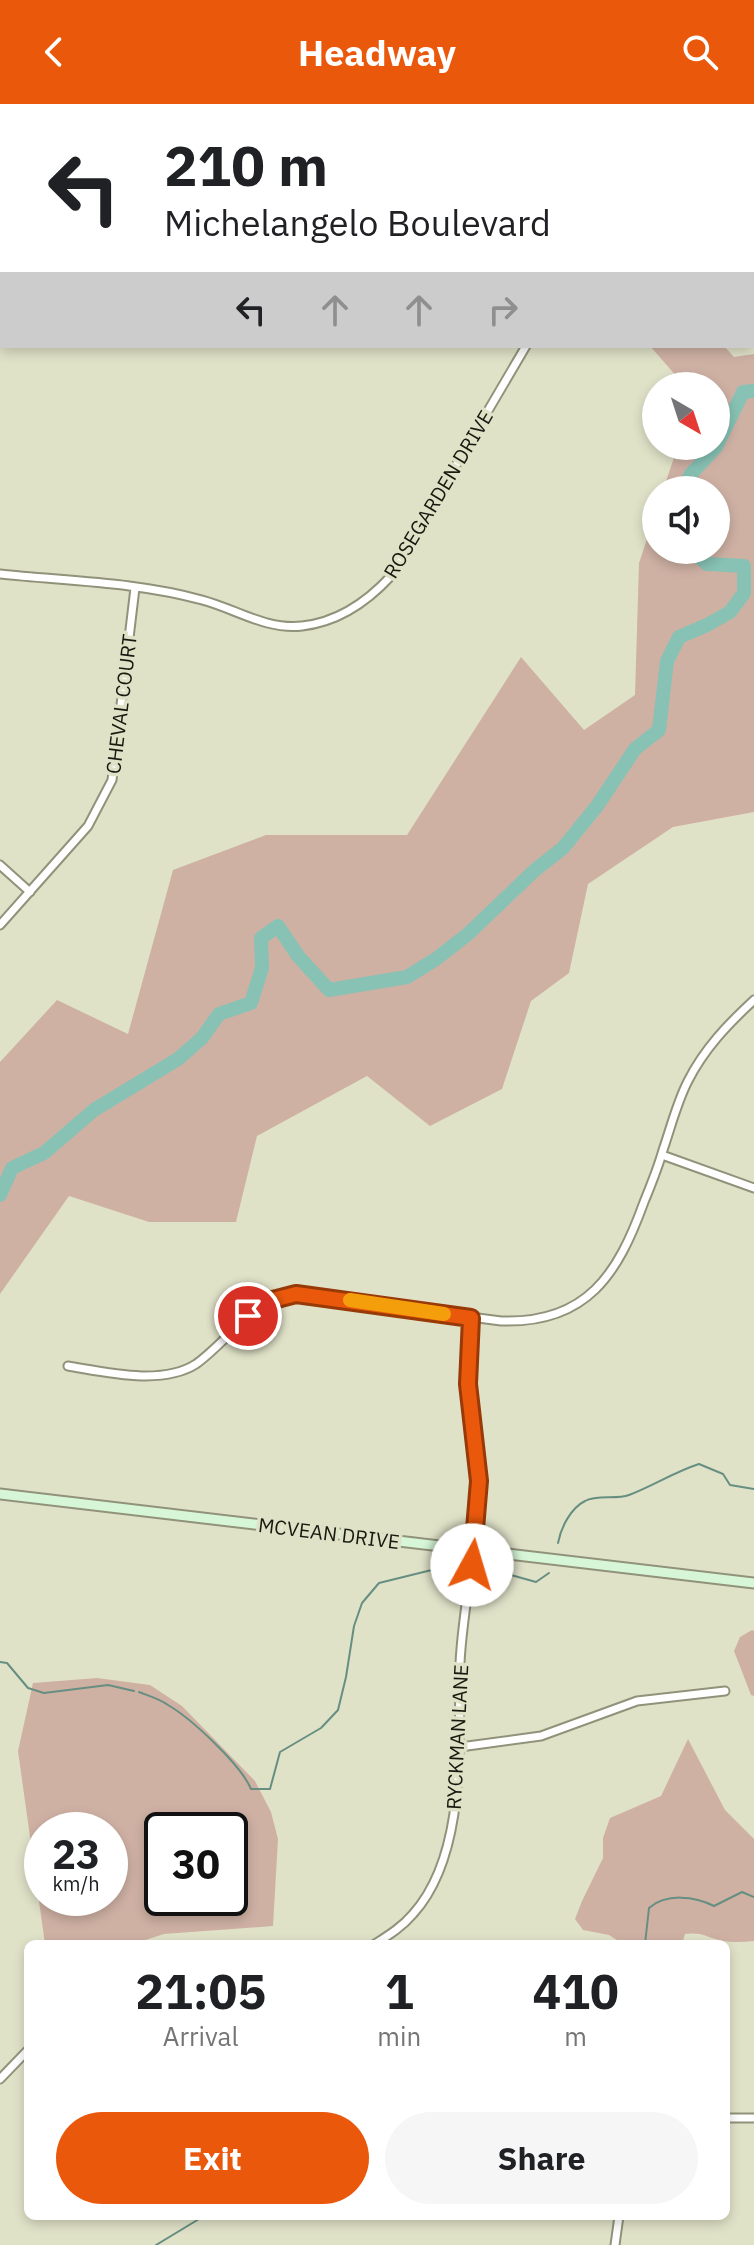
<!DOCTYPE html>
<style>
:root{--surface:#fff;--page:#f6f6f6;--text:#202124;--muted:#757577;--accent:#ea580c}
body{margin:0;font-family:"IBM Plex Sans",sans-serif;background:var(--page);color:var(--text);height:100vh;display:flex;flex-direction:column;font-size:30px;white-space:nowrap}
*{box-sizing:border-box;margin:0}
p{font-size:26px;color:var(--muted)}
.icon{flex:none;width:44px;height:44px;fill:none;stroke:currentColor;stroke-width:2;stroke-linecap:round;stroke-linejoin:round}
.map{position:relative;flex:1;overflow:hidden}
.sheet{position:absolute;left:24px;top:1836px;width:706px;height:280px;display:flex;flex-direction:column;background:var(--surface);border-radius:12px;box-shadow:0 4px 12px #0003}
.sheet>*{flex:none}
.top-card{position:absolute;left:0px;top:0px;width:754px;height:244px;box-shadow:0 4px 12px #0003;background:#fff;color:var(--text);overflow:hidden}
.needle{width:52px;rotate:141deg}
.fabs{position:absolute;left:642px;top:268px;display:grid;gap:16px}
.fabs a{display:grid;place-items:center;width:88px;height:88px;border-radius:50%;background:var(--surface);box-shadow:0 4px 12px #0003;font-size:40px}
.speed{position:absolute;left:24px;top:1708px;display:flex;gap:16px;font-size:40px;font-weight:700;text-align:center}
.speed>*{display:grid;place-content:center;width:104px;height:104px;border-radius:50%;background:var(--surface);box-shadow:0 4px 12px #0003;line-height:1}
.speed small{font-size:20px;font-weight:400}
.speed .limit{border:4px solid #111;border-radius:12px;background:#fff;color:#111}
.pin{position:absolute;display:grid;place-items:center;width:68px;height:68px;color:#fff;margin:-34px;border:4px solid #fff;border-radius:50%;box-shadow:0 2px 8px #0007}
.me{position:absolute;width:88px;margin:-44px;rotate:6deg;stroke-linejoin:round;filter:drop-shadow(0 0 6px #0008)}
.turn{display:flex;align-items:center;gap:28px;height:168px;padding:0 32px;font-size:36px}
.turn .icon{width:104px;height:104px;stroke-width:2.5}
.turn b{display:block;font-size:56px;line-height:68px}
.lanes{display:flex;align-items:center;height:76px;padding:0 32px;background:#0003;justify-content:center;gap:40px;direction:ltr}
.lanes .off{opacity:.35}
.eta{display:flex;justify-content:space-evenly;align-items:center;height:136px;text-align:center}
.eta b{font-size:48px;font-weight:700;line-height:56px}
.cta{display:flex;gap:16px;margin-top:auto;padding:16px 32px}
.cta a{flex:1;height:92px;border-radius:48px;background:var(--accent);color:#fff;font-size:32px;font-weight:700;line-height:92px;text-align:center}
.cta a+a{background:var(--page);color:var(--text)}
header{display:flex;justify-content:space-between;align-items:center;height:104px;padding:0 32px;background:var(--accent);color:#fff;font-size:36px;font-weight:700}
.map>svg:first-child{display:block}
.green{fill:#cfb1a4;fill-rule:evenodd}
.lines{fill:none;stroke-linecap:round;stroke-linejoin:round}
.stream{stroke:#668f82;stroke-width:2}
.river{stroke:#87c2b4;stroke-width:14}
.street-casing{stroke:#91927a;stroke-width:11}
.secondary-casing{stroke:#91927a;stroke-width:13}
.street{stroke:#fff;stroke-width:7}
.secondary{stroke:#d7f6d7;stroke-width:9}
.route-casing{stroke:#983908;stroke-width:20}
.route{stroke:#ea580c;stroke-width:14}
.slow{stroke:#f59e0b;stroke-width:14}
.labels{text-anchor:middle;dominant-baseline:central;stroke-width:7;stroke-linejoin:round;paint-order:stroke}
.street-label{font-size:20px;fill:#18190f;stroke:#e0e2c8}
</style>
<header><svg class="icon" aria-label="back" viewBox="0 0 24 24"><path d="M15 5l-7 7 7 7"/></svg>Headway<svg class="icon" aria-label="search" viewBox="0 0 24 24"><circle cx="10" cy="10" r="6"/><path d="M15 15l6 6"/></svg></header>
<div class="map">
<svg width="754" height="2141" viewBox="0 0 754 2141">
<rect width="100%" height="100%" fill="#e0e2c8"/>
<path class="green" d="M650,242H724L734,253L754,250V708L673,723L588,780L569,869L531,897L502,985L430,1022L367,972L257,1032L236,1118H149L69,1092L0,1190V958L57,896L128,930L173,766L266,731H407L521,553L584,626L635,591L639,459L656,408V446H716V386H663L678,342H716V282H685Z
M752,1526L754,1527V1592L751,1591L734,1547L740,1533Z
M97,1574L150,1581L182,1602L255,1677L271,1708L278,1735L273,1822L164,1830L133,1840H45L18,1647L33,1579ZM110,1726V1794H42V1726ZM230,1726V1794H162V1726Z
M688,1635L725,1706L754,1735V1837C742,1838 731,1839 719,1836C703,1832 703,1828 685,1830L682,1840H623L609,1831L583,1826L575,1815L582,1797L603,1754V1734L610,1714L661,1692Z"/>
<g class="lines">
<path class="stream" d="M558,1439C561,1423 571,1404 585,1397C597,1390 616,1396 629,1391C653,1382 674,1368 699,1360L723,1370L730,1381L754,1385
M484,1459L511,1471L536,1478L549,1469
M0,1558L7,1559L28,1584L44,1589L108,1581L134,1587
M139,1588C149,1592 160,1595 168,1601C192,1615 241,1661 251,1685H270L280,1648L321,1624L338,1606L346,1573L354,1522L362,1499L379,1479L452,1461
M645,1840L649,1804C666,1789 695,1792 714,1802L742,1788L754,1793
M156,2141L204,2112"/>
<path class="river" d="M683,386L691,370L716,343L743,288L754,287
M0,1091L12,1064L44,1049L94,1006L178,955L202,934L219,910L251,899L262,864L261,834L278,822L298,852L329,886L407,873L436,855L468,830L535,766L563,744L597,702L635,645L659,626L667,557L679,533L707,521L730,508L744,489V462L707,460L691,446"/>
<g class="street-casing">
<path id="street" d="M409,2L411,0
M752,90L754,88
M0,174L2,175
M0,470C66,477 138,478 202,496C236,505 266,526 302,522C339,518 367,498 391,472L526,242
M0,761L30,788
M0,821L88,722L112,676L135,484
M662,1051L754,1084
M68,1262C105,1268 162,1282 196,1260C221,1242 240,1215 267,1199C275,1194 287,1192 296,1190L501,1217C587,1220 618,1170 644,1098C651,1081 658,1064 663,1046C671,1023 677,998 688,977C704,945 728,920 754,896
M460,1643L541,1632L637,1597L725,1587
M375,1840C389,1831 402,1823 413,1810C468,1749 458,1635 460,1559C463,1498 479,1438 479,1377C479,1345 470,1313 468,1281C467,1259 470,1236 471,1214
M0,1975L28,1946
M726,2014H754
M615,2141L619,2112"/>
</g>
<g class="secondary-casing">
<path id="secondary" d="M0,1390L754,1479"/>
</g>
<use href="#street" class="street"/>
<use href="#secondary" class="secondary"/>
</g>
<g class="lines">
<g class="route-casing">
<path id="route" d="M248,1212L269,1197L296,1190L471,1214L468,1280L479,1377L472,1461"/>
</g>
<use href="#route" class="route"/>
<path class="slow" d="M350,1196L444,1210"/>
</g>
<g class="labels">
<g class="street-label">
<text transform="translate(438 390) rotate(-59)">ROSEGARDEN DRIVE</text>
<text transform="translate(121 600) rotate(-83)">CHEVAL COURT</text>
<text transform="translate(329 1429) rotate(7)">MCVEAN DRIVE</text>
<text transform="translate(457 1633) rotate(-87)">RYCKMAN LANE</text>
</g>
</g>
</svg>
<div class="fabs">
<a><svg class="needle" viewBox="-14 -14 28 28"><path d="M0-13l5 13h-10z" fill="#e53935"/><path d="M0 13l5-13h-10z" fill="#757577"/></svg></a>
<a><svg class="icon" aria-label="sound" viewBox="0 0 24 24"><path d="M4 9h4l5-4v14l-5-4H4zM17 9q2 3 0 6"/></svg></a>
</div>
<div class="speed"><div>23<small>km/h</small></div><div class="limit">30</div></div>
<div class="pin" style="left:248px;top:1212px;background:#d93025"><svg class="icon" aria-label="arrive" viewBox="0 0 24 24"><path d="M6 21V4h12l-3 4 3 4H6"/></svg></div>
<svg class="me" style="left:472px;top:1461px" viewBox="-20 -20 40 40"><circle r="19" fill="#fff"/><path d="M0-13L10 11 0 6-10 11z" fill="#ea580c"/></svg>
<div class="top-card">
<div class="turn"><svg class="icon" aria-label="left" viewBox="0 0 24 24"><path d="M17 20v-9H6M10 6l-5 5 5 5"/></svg><div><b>210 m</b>Michelangelo Boulevard</div></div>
<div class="lanes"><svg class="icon" aria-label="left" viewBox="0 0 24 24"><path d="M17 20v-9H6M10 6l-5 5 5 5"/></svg><svg class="icon off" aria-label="ahead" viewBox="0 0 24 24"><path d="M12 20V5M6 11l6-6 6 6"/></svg><svg class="icon off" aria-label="ahead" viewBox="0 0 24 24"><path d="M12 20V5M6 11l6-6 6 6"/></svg><svg class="icon off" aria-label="right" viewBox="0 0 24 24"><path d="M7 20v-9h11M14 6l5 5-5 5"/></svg></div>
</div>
<section class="sheet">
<div class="eta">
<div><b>21:05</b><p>Arrival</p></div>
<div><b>1</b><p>min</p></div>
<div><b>410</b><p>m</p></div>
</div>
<div class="cta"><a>Exit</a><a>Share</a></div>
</section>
</div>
